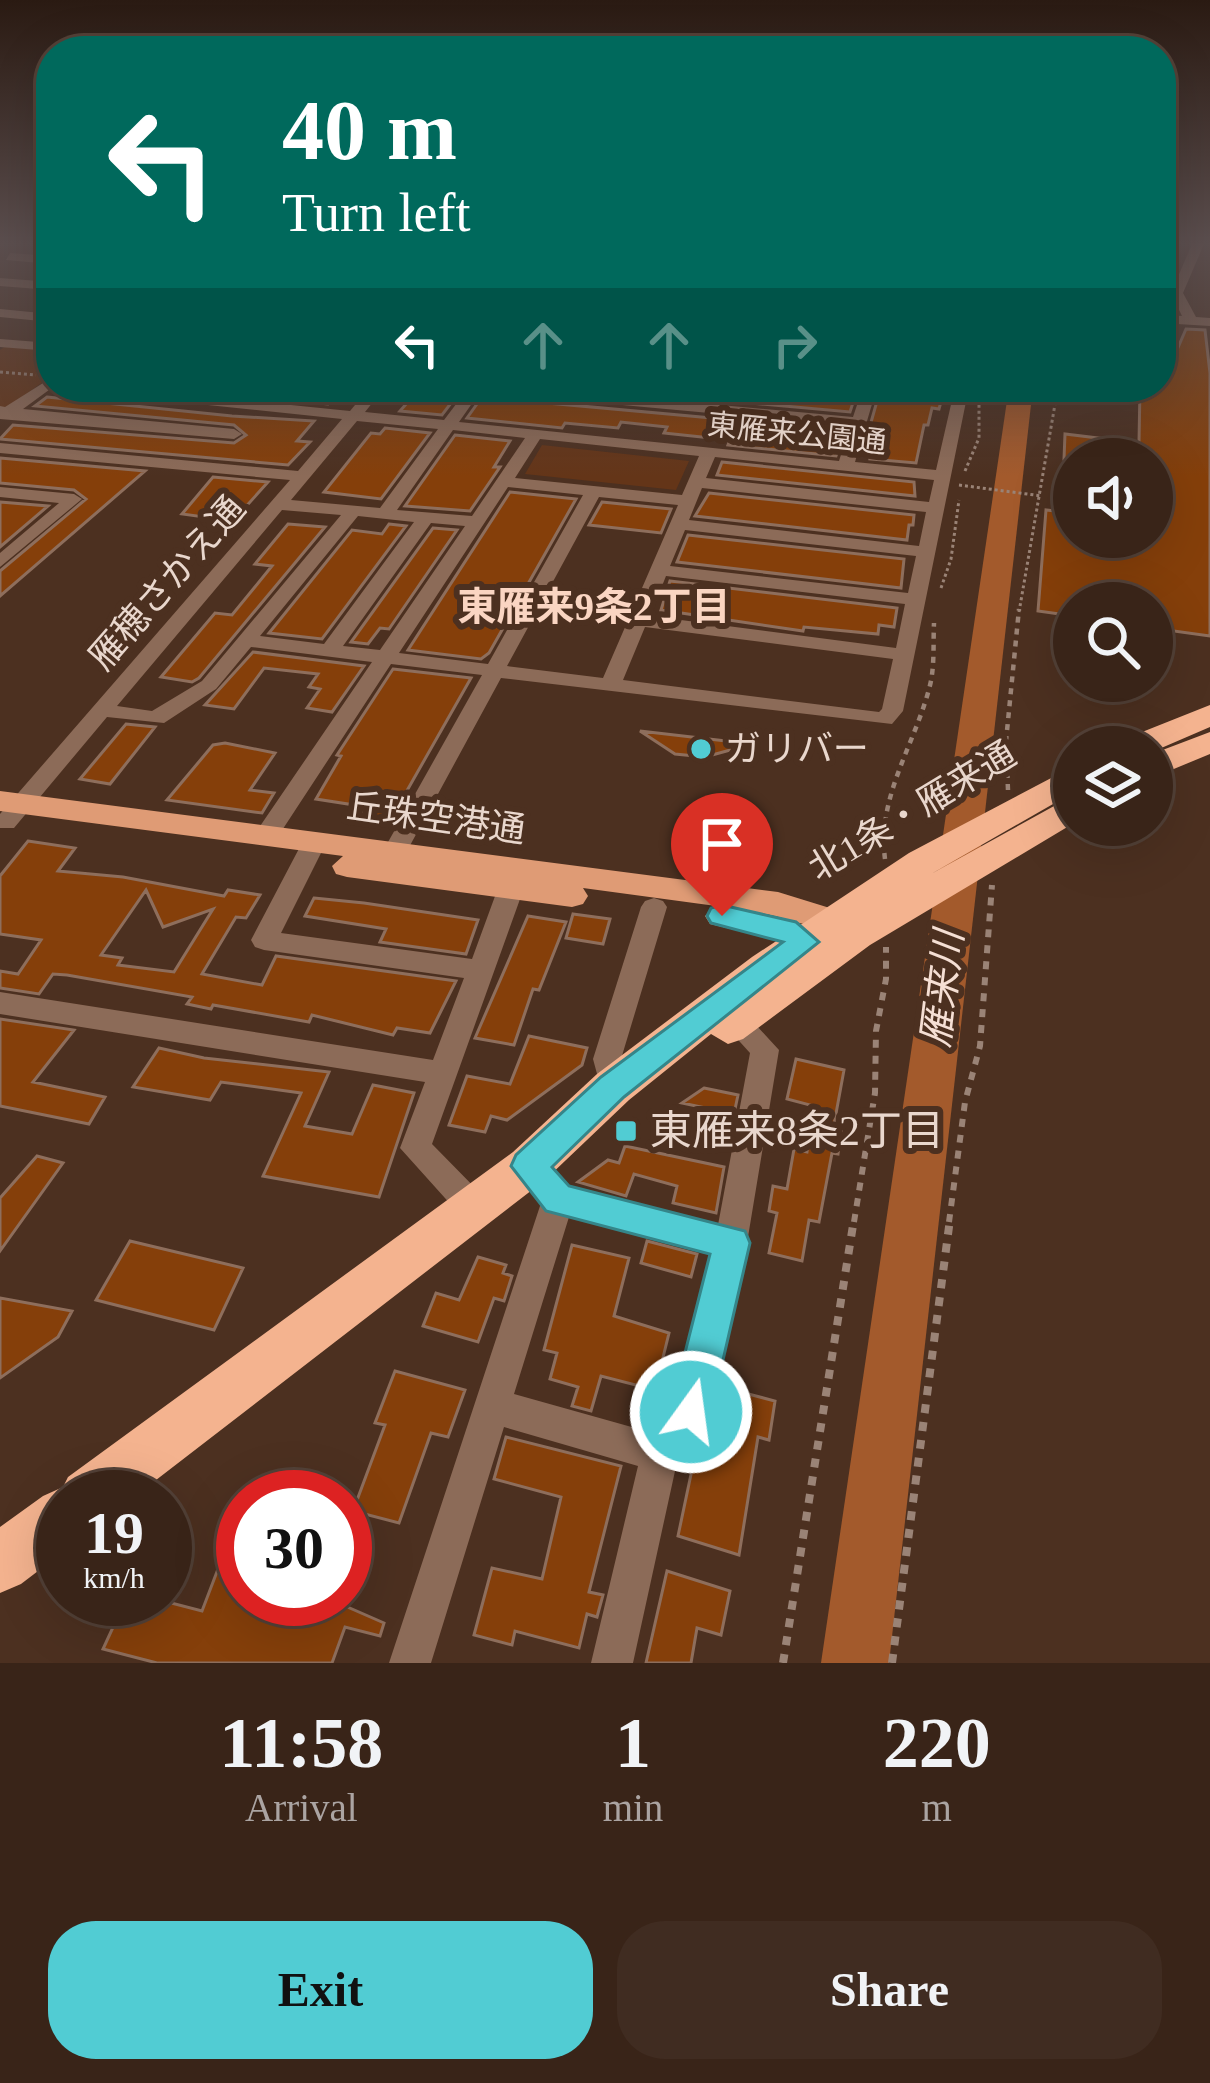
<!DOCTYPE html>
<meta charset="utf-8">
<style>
:root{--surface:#392418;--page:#402c21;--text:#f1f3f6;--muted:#aba4a2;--line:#534137;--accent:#51ccd3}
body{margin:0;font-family:"Times New Roman","Noto Sans JP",serif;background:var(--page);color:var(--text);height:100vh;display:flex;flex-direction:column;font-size:45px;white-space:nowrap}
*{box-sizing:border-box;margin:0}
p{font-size:39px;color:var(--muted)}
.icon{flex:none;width:66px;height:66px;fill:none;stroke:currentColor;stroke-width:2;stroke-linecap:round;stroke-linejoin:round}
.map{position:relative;height:1663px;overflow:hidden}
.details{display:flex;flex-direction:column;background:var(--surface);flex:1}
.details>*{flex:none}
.guide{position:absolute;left:36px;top:36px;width:1140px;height:366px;border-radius:48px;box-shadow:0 12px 48px #0002,0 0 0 3px var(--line);background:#00695c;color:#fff;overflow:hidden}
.tools{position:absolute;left:1053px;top:438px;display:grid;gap:24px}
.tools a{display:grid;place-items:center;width:120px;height:120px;border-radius:50%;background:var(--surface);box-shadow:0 12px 48px #0002,0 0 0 3px var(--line);font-size:60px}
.speed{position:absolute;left:36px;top:1470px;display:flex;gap:24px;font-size:60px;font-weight:700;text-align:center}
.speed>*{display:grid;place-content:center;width:156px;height:156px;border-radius:50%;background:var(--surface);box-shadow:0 12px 48px #0002,0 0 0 3px var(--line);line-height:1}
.speed small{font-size:30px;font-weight:400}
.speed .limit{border:18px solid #d22;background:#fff;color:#111}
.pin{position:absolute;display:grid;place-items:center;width:102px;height:102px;color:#fff;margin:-123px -51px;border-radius:50% 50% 50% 0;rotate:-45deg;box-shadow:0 0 12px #0007}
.pin .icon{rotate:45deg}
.me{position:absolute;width:132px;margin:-66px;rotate:14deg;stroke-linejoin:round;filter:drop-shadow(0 0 9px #0008)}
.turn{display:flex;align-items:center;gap:42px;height:252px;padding:0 48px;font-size:54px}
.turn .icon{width:156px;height:156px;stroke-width:2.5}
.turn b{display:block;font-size:84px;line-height:102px}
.lanes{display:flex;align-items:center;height:114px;padding:0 48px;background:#0003;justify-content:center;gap:60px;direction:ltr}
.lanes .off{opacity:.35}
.eta{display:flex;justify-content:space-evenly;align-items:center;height:204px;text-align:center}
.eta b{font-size:72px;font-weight:700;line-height:84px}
.cta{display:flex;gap:24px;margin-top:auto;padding:24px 48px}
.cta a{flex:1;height:138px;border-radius:48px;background:var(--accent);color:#111;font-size:48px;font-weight:700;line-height:138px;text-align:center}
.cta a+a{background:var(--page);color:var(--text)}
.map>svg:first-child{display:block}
.green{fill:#643518}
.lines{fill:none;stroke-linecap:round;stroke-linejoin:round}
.river{fill:#a35a2c;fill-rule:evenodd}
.building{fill:#853f0a;stroke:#8e6e5c;stroke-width:3;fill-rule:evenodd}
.path-far3{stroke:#9a8376;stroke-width:3;stroke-dasharray:3 3;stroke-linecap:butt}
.path-far2{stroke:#9a8376;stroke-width:4.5;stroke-dasharray:6 6;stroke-linecap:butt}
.path-far1{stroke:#9a8376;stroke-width:6;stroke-dasharray:8 8;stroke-linecap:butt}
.path{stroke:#9a8376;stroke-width:8;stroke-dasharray:9 9;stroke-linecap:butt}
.minor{fill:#8c6b58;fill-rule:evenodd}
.major{fill:#df9b75;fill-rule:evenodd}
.highway{fill:#f4b38f;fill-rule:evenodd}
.route{fill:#51ccd3;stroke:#358589;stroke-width:3}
.poi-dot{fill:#51ccd3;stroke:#4c3020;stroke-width:4.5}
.labels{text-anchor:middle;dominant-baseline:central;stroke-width:12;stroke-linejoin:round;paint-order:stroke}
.far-street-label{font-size:30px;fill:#e9d7cd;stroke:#4c3020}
.street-label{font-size:36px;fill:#e9d7cd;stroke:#4c3020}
.poi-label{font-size:36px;fill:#e9d7cd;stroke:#4c3020;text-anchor:start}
.neighbourhood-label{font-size:39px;font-weight:bold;fill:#fad5c2;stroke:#4c3020}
.water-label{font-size:39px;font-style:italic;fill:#f5dfd4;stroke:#4c3020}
.near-poi-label{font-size:42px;fill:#e9d7cd;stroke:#4c3020;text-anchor:start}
</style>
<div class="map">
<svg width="1210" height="1663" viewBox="0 0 1210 1663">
<rect width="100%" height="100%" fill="#4c3020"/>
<path class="green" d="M6,346L51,351V376L7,408L0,407V350Z
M542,445L689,461L676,490L525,474Z"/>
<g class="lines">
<path class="river" d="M1009,387H1033L889,1663H821Z"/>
</g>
<path class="building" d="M1186,329L1205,330L1210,373V636L1152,628V603H1074V616L1038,611L1046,510L1074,513V537H1152V459H1064L1065,434L1139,443L1140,387H1161Z
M302,387H345L328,404L278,399L283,394L295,395Z
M421,387H461V390L442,415L400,411Z
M574,387L693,391L695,387H772L813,392L858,387L850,412Z
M881,387H945L939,409L932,408L928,425H924L916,463L870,459L872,448L864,447Z
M47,397L232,416L314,421L297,441L310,442L288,465L0,439L13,425L234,443L246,435L234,425L35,406Z
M482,397L844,430L836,456L728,445L730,440L664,433L667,427L621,422L618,428L565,423L562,428L467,418Z
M385,428L430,433L381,499L324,492L371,433L380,434Z
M455,435L510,441L494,467H500L470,511L405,506Z
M0,458L145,471L0,596V571L86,499L74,490L0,483Z
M722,462L914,482L915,496L717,475Z
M213,477L268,482L233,521L182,514Z
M510,492L576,499L489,653L481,659L408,650Z
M709,493L914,515L913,525H909L907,540L695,516Z
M0,502L48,506L0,547Z
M602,502L671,509L661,533L589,525Z
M288,524L325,527L199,678L192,682L161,677L215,613L232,615L272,566L255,564Z
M389,524L406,526L322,639L269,633L352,530L382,534Z
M433,528L457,530L389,629L380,628L368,644L351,642Z
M688,535L904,559L901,588L677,562Z
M670,581L897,608L894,627L879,625L878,634L804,627L803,631L661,610Z
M253,652L364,666L332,712L307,708L320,689L309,687L318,674L264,668L234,709L205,705Z
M393,669L471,678L388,824L360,819L367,807L316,799L341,756L337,755Z
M126,724L155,727L110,784L80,779Z
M640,731L752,744L705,757L675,754Z
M225,743L275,753L250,790L274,793L262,813L167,800L213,745Z
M28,841L75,848L58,871L123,877L224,896L228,890L260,895L246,918L236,917L202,974L262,985L276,956L456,981L430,1033L397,1028L393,1035L312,1015L309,1022L213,1005L211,1009L187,1004L192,997L67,975L53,974L39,994L0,988V971L18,974L41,940L0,934V876ZM146,890L163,927L213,909L174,972L118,965L122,958L101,955Z
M314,898L364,903L478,920L466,954L380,942L386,929L305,916Z
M573,914L610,919L603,944L566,938Z
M528,916L566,922L539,990L533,989L514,1045L475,1038Z
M0,1019L74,1030L33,1082L105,1097L89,1124L0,1106Z
M529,1036L587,1048L582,1065L507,1120L491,1116L485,1132L449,1125L467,1076L510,1084Z
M159,1048L204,1058L329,1072L305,1126L352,1134L373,1085L414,1093L379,1197L263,1176L301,1093L221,1082L210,1100L133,1087Z
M796,1059L844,1070L833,1130L841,1131L838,1154L832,1153L819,1222L809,1220L802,1261L769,1253L777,1213L769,1211L773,1186L787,1189L794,1149L807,1152L814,1106L787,1099Z
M704,1088L738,1095L734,1114L682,1103Z
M625,1146L724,1167L716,1213L673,1203L677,1186L634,1174L626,1196L578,1182L608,1160L619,1163Z
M37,1156L63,1163L0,1251V1198Z
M130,1241L243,1268L214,1330L96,1300Z
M647,1241L697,1254L691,1277L641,1263Z
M572,1245L629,1258L614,1316L669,1333L655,1390L601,1376L591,1411L572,1406L578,1387L550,1379L557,1353L544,1350Z
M478,1257L506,1265L503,1273L512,1276L504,1301L494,1298L478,1342L423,1326L436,1293L459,1300Z
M0,1298L72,1311L58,1337L0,1378Z
M395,1371L465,1390L448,1437L431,1433L399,1523L353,1511L385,1425L375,1423Z
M737,1391L775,1401L769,1440L758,1437L739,1555L678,1536L697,1446L707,1449L718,1394L736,1398Z
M506,1437L621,1466L589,1592L603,1595L597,1617L587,1614L579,1648L515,1631L512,1645L474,1635L492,1568L542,1579L561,1497L494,1479Z
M218,1569L243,1575V1599H329L384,1623L380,1636L345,1627L332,1663H157L103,1649L126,1599H156L202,1611Z
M667,1571L730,1591L721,1635L697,1628L691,1663H646Z"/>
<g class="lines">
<path class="path-far3" d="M0,372L36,375
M965,471L979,438V396
M959,485L1042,496
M941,588L951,559L959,500
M1019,612L1058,387"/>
<path class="path-far2" d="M1008,790L1006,741L1019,609
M885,859C877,797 914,746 929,689C935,669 933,644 934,623"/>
<path class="path-far1" d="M854,1222L875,1093L876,1031L886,979V947
M949,1222L965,1102L980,1046L992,885"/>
<path class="path" d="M783,1663L854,1219
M892,1663L950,1219"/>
<path class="minor" d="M1192,244H1204L1183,293L1196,317L1210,318V326L1161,323V315L1182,316L1171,293Z
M10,253L51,256V264L6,260Z
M0,278L51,282V290L0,286Z
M0,309L51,314V322L0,317Z
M0,339L51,343V351L0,347Z
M51,378L53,387L23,409L234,429L242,434L234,439L0,419V406L5,407Z
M66,387H116L350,411L370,387H385L365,412L444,420L469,387H524L853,417L863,387H877L855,462L936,470L955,387H969L903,711L892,724L501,678L407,851L395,859L383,851L482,675L391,664L275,841L266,843L254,835L372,662L251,647L216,689L164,723L107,717L14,828H0V814L290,480L0,453V443L298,471L342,419L73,391ZM480,392L850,426L839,461L459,422ZM357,421L438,429L380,508L291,500ZM453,430L525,438L472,516L397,510ZM540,439L699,456L682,495L515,478ZM715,457L934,480L929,502L706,478ZM508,487L583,495L488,664L399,653ZM702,488L926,512L919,546L689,520ZM599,497L678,505L603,678L507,666ZM282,510L341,515L202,681L152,711L117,706ZM358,516L414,522L324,644L260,636ZM431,523L465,526L380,650L343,646ZM685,530L916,556L908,593L670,566ZM666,576L905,604L896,648L650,616ZM645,627L893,659L882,709L879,712L623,680Z
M0,487L74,494L82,499L0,567V553L59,503L0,497Z
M315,833L327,841L281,933L472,959L498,888L500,869L512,860L524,869V888L432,1144L484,1197L489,1207L484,1217L473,1221L462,1217L400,1148L425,1082L0,1014V992L433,1060L464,978L264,950L255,947L251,940L303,841Z
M654,898L663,901L667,907L621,1059L628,1087L623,1096L613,1099L603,1096L593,1059L641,907L645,901Z
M735,1010L745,1013L779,1050L747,1243L709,1412L677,1462L633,1663H591L638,1466L504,1427L431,1663H389L541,1203L513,1166L518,1156L529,1153L540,1156L568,1188L718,1225L750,1053L721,1021L725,1013ZM569,1217L712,1253L675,1403L653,1433L514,1394Z"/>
<path class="major" d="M0,791L778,892L846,913L867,932L863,940L851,944L824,929L751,911C781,917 820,924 837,953L832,962L820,965L776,940L710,924L705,916L716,906L583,888L588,896L583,904L572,907L347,877L336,874L332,866L343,856L0,811Z"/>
<path class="highway" d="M1210,705V727L1152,752V747H1117L1122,740Z
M1210,732V754L1152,778V754Z
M1074,766V792L931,874L1074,795V823L870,945L743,1039L728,1044L711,1034L629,1100L545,1180L134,1497H63V1552L21,1584L0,1593V1527L43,1496L63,1487L68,1477L513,1152L597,1074L752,957L909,853Z"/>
</g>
<linearGradient id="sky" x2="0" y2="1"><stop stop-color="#2a1a12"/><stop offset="0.51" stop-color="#5b4e4e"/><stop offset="1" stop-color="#5b4e4e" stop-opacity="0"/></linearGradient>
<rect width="1210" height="477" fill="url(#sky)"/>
<path class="route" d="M722,905L796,922L819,942L624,1097L552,1167L569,1186L745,1231L750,1243L711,1412L705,1426L691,1432L676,1426L670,1412L710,1254L546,1211L511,1166L516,1155L601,1077L783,942L711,923L707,916L711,908Z"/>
<g class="poi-dot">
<circle cx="701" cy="749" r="12"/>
<rect x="614" y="1119" width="24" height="24" rx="6"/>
</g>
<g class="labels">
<g class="far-street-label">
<text transform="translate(797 433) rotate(6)">東雁来公園通</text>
</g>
<g class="street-label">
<text transform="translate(167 583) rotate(-49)">雁穂さかえ通</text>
<text transform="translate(912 811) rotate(-31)">北1条・雁来通</text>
<text transform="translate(436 818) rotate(8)">丘珠空港通</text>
</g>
<g class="poi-label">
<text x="725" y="749">ガリバー</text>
</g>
<g class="neighbourhood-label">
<text x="594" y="606">東雁来9条2丁目</text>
</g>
<g class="water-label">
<text transform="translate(942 989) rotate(-83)">雁来川</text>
</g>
<g class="near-poi-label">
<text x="650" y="1131">東雁来8条2丁目</text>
</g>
</g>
</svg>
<div class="tools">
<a><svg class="icon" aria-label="sound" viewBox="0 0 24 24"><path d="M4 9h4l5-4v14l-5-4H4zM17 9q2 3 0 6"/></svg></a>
<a><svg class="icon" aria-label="search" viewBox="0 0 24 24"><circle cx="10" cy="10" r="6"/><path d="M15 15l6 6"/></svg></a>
<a><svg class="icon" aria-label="layers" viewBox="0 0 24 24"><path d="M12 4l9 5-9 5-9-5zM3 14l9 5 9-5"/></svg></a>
</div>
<div class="speed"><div>19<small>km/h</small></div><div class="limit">30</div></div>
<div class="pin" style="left:722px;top:916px;background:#d93025"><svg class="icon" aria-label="arrive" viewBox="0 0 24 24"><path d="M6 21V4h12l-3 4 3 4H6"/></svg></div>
<svg class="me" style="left:691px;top:1412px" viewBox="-20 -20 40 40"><circle r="17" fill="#51ccd3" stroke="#fff" stroke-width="3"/><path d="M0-11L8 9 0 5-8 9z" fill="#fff"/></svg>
<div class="guide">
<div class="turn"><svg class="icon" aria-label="left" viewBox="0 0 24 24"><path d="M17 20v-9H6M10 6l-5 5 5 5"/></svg><div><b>40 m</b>Turn left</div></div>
<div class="lanes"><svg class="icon" aria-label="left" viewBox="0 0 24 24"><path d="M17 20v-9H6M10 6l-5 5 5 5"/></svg><svg class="icon off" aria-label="ahead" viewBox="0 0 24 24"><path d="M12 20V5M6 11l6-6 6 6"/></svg><svg class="icon off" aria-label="ahead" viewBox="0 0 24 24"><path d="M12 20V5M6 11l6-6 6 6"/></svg><svg class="icon off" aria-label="right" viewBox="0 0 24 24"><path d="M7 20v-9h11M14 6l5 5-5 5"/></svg></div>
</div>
</div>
<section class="details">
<div class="eta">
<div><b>11:58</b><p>Arrival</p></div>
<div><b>1</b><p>min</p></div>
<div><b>220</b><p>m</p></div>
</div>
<div class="cta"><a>Exit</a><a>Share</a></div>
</section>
